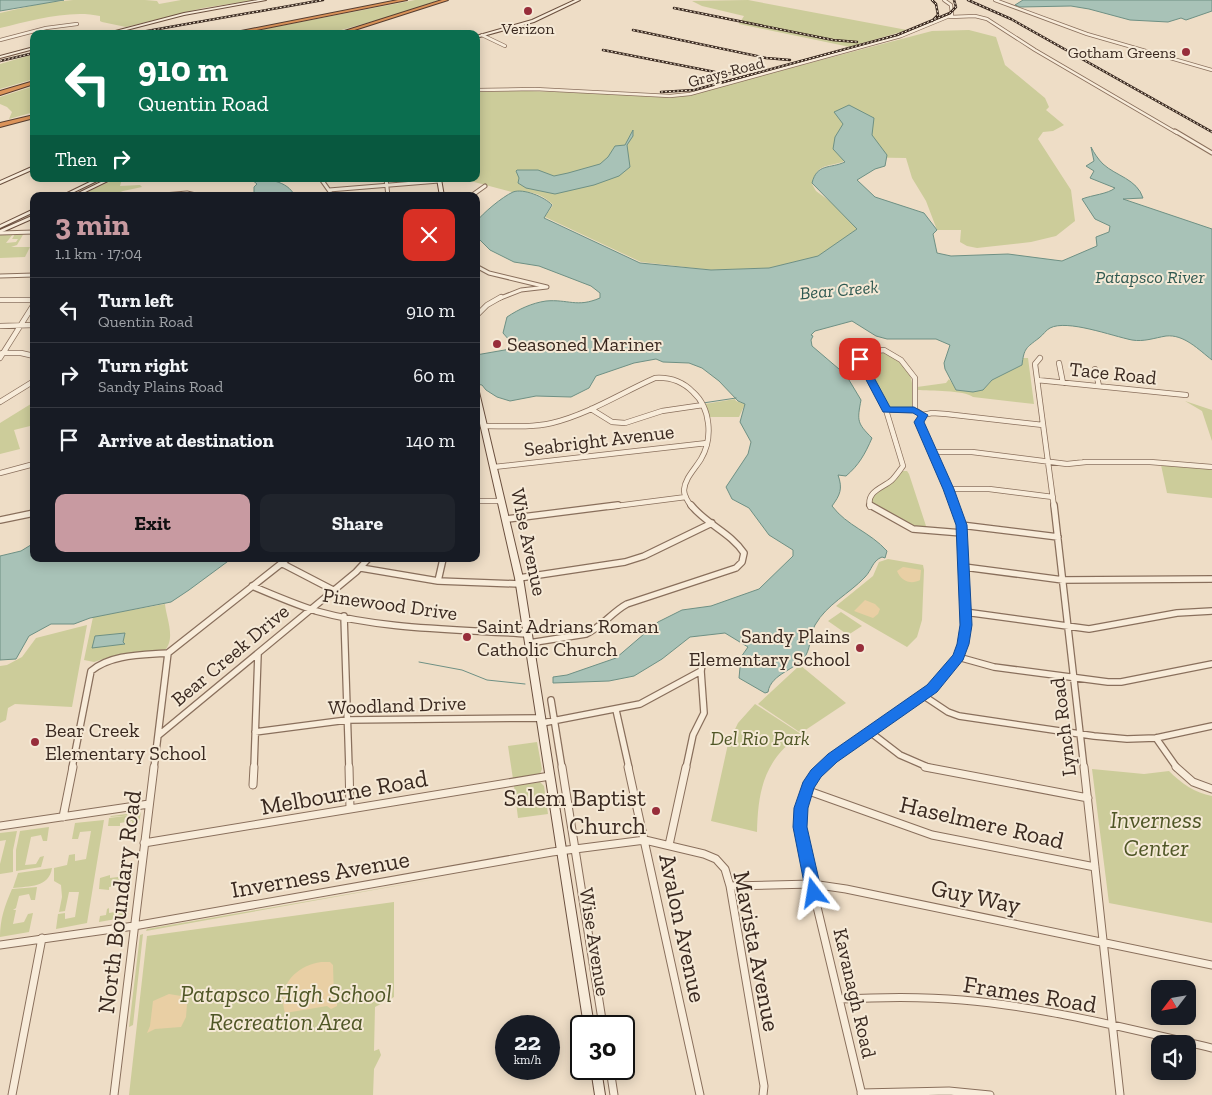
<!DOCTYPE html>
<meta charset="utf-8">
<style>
:root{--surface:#171b24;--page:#20242c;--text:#f1f3f6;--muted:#9ea1a6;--line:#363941;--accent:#c89aa1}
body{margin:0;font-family:"Zilla Slab",serif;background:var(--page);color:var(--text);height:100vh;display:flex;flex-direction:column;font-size:19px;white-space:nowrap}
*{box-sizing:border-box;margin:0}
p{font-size:16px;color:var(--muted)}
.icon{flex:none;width:28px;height:28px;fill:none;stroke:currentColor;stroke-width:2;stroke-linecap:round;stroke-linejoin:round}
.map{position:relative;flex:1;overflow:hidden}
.side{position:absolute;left:30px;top:192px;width:450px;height:370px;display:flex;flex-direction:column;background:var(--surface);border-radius:10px;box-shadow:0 2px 12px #0003}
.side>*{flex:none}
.guide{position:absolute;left:30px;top:30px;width:450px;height:152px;border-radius:10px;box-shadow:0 2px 12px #0003;background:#0b6e4f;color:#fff;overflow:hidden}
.needle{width:32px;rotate:239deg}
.controls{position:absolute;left:1151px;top:980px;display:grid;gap:10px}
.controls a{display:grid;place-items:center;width:45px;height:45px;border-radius:10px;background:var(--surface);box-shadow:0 2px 12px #0003;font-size:25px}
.speed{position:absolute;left:495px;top:1015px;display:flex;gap:10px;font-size:25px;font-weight:700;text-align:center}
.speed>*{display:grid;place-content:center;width:65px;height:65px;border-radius:50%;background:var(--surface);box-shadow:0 2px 12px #0003;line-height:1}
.speed small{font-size:12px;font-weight:400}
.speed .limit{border:2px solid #111;border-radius:8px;background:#fff;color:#111}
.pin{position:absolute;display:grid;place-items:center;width:42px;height:42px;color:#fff;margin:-21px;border-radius:10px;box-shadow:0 2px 8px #0006}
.me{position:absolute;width:55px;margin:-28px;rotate:346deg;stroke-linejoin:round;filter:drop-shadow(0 0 4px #0008)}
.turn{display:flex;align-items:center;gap:18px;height:105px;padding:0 25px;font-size:22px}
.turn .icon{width:65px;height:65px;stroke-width:2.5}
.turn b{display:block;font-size:35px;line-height:42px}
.then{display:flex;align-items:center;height:48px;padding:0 25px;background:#0003;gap:10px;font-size:19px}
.round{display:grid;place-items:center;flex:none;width:52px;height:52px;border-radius:10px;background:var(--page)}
.head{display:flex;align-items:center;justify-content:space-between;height:85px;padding:0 25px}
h1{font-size:30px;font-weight:700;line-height:38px;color:var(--accent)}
.primary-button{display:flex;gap:10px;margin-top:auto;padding:10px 25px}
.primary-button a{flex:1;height:58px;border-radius:10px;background:var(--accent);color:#111;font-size:20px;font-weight:700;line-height:58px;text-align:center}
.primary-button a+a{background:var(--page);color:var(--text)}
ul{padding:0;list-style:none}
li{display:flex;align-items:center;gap:15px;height:65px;padding:0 25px;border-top:1px solid var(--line)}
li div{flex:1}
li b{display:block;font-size:19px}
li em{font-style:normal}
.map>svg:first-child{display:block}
.green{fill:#cccc9a}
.sand{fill:#e9cfa4}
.water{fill:#a8c2b7;stroke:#6e9084}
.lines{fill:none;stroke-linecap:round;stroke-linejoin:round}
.stream{stroke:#6e9084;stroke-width:1}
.street-far4-casing{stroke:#896f5c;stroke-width:4}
.street-far3-casing{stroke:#896f5c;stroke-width:5}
.street-far2-casing{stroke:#896f5c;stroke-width:6}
.street-far1-casing{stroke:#896f5c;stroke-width:8}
.street-casing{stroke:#896f5c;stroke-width:9}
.secondary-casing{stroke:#6b503f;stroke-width:2}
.highway-casing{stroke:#573e30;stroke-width:2}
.street-far4{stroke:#f8ecda;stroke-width:2.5}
.street-far3{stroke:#f8ecda;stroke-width:3}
.street-far2{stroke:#f8ecda;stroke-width:4.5}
.street-far1{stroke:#f8ecda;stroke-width:5.5}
.street{stroke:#f8ecda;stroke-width:7}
.secondary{fill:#f8ecda;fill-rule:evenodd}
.highway{fill:#db9359;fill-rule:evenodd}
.rail-casing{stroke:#3a2920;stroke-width:2.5}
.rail{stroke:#f5e9d6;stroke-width:1;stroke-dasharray:2;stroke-linecap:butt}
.route{fill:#1a73e8;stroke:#114b97}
.poi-dot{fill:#972d3a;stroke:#f5e9d6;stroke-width:2}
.labels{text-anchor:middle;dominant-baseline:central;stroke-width:4;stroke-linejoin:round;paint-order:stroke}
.far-poi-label{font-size:16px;fill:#3a2920;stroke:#f5e9d6}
.far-street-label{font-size:16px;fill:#3a2920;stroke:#f5e9d6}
.far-water-label{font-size:18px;font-style:italic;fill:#2f5951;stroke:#f5e9d6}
.poi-label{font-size:20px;fill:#3a2920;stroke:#f5e9d6;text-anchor:start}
.street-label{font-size:20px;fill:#3a2920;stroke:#f5e9d6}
.park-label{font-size:20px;font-style:italic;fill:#4f5626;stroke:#f5e9d6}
.near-street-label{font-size:24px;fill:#3a2920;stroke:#f5e9d6}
.near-poi-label{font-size:24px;fill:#3a2920;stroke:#f5e9d6;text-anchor:end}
.near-park-label{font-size:24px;font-style:italic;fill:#4f5626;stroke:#f5e9d6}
</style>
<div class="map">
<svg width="1212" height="1095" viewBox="0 0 1212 1095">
<rect width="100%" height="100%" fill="#eeddc6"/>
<path class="green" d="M73,0H145L157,1L159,4L181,0H256L203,8L126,27L102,22L100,21V16C70,9 29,21 0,28V13L44,3Z
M415,0H439L395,15L327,34H238Z
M748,0L907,30L850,47L739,24L744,16L702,6L692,1Z
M969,30L996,37L1005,65L1045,98L1049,107L1046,110L1064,125L1053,131L1043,132L1038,139L1071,190L1075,221L1056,236L1031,242L977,248L967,246L960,242L961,230H937L926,201L912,178L906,158L845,157L843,162C825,167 817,164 812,184L816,191L835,205L857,229L819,256L769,268L711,270L641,262L545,217L553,205C544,194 526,189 512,192L463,179H476V92L527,91L684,96L932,31Z
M34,54V79L0,89V64Z
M34,86V112L9,119L12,112L7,107L0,104V97Z
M115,179H122L120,186L140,185L142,187L123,191L111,196H79Z
M24,233L17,245L11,247H30L25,257L0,258V235L13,234L6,243L16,242L18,239H12L15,234Z
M885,352C914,371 913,376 913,409H887L860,356L863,353Z
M1023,358H1028L1034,404L973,397C964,390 930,391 917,390V387L946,383L949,379L957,390H983L992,380L1022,365Z
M735,399L736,401L745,404L739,417H709L705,404Z
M1185,401L1212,410V441L1202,411Z
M34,402V425L14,430L20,449L0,454V423Z
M1161,465L1212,469V498L1167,493Z
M902,471H907L909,474L927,529L912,527L871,504L872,494L894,481Z
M888,559L923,565L924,570L922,620L917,637L907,647L836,606L873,576L879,562Z
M165,604C166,617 176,638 165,650L103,659L94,662L84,660L93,617Z
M841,612L862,626L848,635L828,621Z
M87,625L72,707L15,704L8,708L6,720L0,723V666L7,665L22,657L36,638Z
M800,665L846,703L801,733L758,704Z
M755,704L801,734C764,760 758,790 757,832L711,821L728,744L738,723Z
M537,742L542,769L540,774L513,779L508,746Z
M1092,769L1144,774L1169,771C1181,783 1195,793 1212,796V923L1109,903Z
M540,782L544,786L548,814L518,818L514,786Z
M141,812L139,823L132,824V821L120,823V826H108L109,818L133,815L110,817L111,816Z
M104,820L87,923L56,929L58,914L65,913V919L75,917L79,892H69L65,911L59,912L62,897L61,885L54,881V868L67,865L69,855L75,854V861L86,859L91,831L80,832L78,839H72L75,823Z
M49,827L47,841H43L41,835L31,837L25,865L36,864L40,857L44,856L41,867L16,871V850L20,831Z
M17,831L13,850V872L0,874V864L6,840L0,841V833Z
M52,868C49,888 29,886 13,888L18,873Z
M127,872H133L131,886L127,887V884L109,887V890L99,889L100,878L110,875V878L125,876Z
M446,877L146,931L147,929Z
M37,887L35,900H31L29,894L19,896L16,908L13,910H16L13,924L24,922L28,914L33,913L29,932L0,937C0,919 5,905 12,889Z
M394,902V997L375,1007L374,1051L379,1049L381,1055L374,1069L373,1095H129L147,936Z
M129,907L127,917L99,922L100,916L106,915L107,909L109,908V913L120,911L122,908Z
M143,934L133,1025L129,1027L140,935Z"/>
<path class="sand" d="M903,567L921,570L920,580C911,585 901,581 897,571Z
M865,600L875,604L880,609L878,614L873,618L854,611Z
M321,962H330L333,965L334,999L337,1000V1006L331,1009L327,1006L285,1013C277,986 295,966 321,962Z
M169,994L181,996L187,1004L186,1017L181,1027L155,1029L147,1033L150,1026L153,1001Z"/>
<path class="water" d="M0,0H64L0,11Z
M1023,0H1212V11L1186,20L1181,18L1168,22L1130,20L1089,9L1071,6L1020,7L1015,5Z
M849,105L874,118L872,135L887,155L885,166L875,169L857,180L875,197L924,213L937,230L933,234L937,253L951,256L1008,254L1062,261L1097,246L1096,237L1109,232L1110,226L1095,219L1082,199C1092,195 1108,194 1115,188L1090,178L1094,171L1086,166L1094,161L1091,147C1094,153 1098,159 1103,164C1116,176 1137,179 1143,198L1123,199L1212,229V360C1199,350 1184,334 1166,336C1154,338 1144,342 1132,340C1112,336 1067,319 1050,328C1046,330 1043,335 1039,338C1026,348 1024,348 1022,365L992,380L983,390L973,392L956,390L945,369L944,363L950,345L936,339H887L876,336L852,321L815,331L811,335L813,336L811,340L812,346L846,375L861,400C857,421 857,423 872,438C865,454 859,465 846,476L838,475C843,489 840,495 832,506C847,526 870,532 887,551L885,558L882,557C872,561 872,570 865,577C849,594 827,604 815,625C810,634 811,646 806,655C797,670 771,673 768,692L765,693L739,678L741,657L748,647L725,633L690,637L662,659L634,676L609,681L553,683V677L567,675L616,658L658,622L682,610L711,606L759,589L793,556V550L769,535L749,508L732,499L726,487L748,454L751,442L740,422L745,404L738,401L719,381L702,368L689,363L663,362L656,359L634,363L596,376L589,388L571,397L536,396L510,401L497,397L486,390L482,385L476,384V355L516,348L503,333L507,317C519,309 532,303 546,301C568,299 577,308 600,298V293L591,286L539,266L514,262L490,250L476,236V222C483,213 502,197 513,192C523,188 545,197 552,205L544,218L640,263L711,270L769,268L818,256L857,229L812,183C817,163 830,169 845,162L833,149L835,137L843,124L834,112Z
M633,130V136L627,145L630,167L619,176L594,185L555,194L526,188L518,183L519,178L516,171L517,170H538L554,176L568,173L600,164L608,157L615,146L625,145Z
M251,179C267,179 287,180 295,196L254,195V187L257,184Z
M34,543V559H231L189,590L171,602L90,618L74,624H51L29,636L16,659L0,660V556L21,551Z
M125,633L123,642L125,644L92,648L95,636Z"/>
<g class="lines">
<path class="stream" d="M703,403L736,398
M419,662L462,670L487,680L525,684"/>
<g class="street-far4-casing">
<path id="street-far4" d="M995,0L1087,34L1212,70
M950,17L975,16L987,19L1035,50L1177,133
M482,35L505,46
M0,40L46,28L77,24
M476,90L535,89L670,96L690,94L901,36L952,15L951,5L944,0"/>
</g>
<g class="street-far3-casing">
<path id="street-far3" d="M1175,131L1212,153
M321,179L333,196
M386,179L388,196
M329,190L439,181
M152,196L187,193L200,196
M471,196L485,186
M0,233L34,232
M476,266L489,273L547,287
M0,276L34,275
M498,299L521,290L547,287"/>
</g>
<g class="street-far2-casing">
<path id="street-far2" d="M0,300H34
M476,316L487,305L501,297
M0,326L34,325
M2,353H21L34,356
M0,358L34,304
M1040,358L1035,364L1054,507
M1059,363L1063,383
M1095,369L1099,386
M1037,380L1186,395
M0,402L34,381
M591,409L612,422L625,423L662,411L703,405
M886,410H915L923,415L932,413L946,414L1043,425
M923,415L919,420L921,428L949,489L955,507
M483,426C506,426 530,428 552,423C589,414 621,393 655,378C670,377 683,382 693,392C711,408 713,439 701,459C695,469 685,478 684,490C684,496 688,502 692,507
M932,452H972L1067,464L1086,462
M1084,462H1150L1212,467
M494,467L707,443
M0,473L34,464
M949,489H989L1053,497
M476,501H502
M608,507L686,497
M870,507C866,491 883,488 892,480C896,476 900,470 903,466L886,410L871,383L859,353L884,350L901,360L915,378V410"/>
</g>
<g class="street-far1-casing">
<path id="street-far1" d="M870,505L913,529L962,533
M1054,505L1084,768
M507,519L618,505
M0,520L34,513
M961,525L1058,537
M281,563L333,590
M964,567L1063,580L1212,579
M361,568L438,581L520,584
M519,578L625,562L644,556L712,523
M438,581L443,559
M252,586C273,595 294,604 316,611C384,630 458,629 528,634
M965,612L1089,629L1177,613L1212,611
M344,616L349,768
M529,643L586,634C602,627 612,612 627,604L736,568L742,562L744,553C731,533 706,524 691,505
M168,653L287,559
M958,657L994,667L1108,682H1121L1212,664
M924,696L948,712L959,716L1094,736L1127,739L1156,738L1212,726
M551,700L562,768
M616,710L629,768
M542,723L640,704L701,671
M255,732L347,720L541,718
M870,732L900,755L930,768
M159,735L356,572L368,559
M1156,738L1177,768
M72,768L91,671C111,654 143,655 168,653
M154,768L168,653
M254,768L258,654
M686,768L693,735L704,713L701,671L703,660
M823,768L842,751L932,689L958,657L963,644L966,625L961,525L954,505"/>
</g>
<g class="street-casing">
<path id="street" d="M349,767L350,809
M562,767L603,1026
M628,767L700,1095
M824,767C801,787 799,815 802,844L862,1095
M925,767L1088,798
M1084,767L1120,1095
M1176,767L1193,782L1212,789
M253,785L254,767
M806,790L932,835L1095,867
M63,817L73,767
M0,826L149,804
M144,843L550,776
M669,845L686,767
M730,886L812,884L846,889L1212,965
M0,945L134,926L552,852L645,840L704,854L716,859L725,869L730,886L764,1086L763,1095
M840,999C881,997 921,996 962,1000C1046,1007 1129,1029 1212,1048
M610,1069L614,1095
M861,1093L949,1091L990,1095
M12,1095L42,938
M114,1095L154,767"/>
</g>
<g class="secondary-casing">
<path id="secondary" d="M258,0H266L184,15L111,34H104L184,13Z
M575,0H580L534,22L476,38V36L532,20Z
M34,47V49L0,58V56Z
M34,166V169L0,184V181Z
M96,179H101L66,196H61Z
M107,179H112L77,196H72Z
M437,179H441L444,196H440Z
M34,209V212L0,228V225Z
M34,215V218L0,233V230Z
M476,390L479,392L523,578L594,1026H584L515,578L476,406Z
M591,1069H601L605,1095H595Z"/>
</g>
<g class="highway-casing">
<path id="highway" d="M398,0H407L236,34H226Z
M442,0H448L342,34H335Z
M34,81V84L0,95V91Z
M34,115V118L0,127V123Z"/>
</g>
<use href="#street-far4" class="street-far4"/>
<use href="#street-far3" class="street-far3"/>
<use href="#street-far2" class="street-far2"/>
<use href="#street-far1" class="street-far1"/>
<use href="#street" class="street"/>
<use href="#secondary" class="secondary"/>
<use href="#highway" class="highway"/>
<g class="rail-casing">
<path id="rail" d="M932,0L936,4L938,15L932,21
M968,0L1011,19L1212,132
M674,8L833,40L857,42
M633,30L766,58L790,60
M130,34L323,0
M603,50L715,72L737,74
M0,61L34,53
M661,92L694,90L897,35L950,13L956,7L954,0"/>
</g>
<use href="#rail" class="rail"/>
</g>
<path class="route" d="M860,356L864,359L890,407H914L928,415L924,422L954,489L967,525L972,625L969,644L963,660L937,692L837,762L821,777L814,788L808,808L807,827L822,893L819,897L814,899L809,897L806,893L793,827L794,808L803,782L811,770L828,754L927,685L953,655L957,644L960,625L956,525L943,489L914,422L918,416L913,413L883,412L855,359Z"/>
<g class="poi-dot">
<circle cx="528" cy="11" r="5"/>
<circle cx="1186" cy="52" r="5"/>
<circle cx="497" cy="344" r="5"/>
<circle cx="467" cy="637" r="5"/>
<circle cx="860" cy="648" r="5"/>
<circle cx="35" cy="742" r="5"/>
<circle cx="656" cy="811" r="5"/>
</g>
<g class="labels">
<g class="far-poi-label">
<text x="528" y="28">Verizon</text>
<text x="1176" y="52" text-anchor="end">Gotham Greens</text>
</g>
<g class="far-street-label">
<text transform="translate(726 72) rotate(-15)">Grays Road</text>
</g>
<g class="far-water-label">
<text x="1150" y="277">Patapsco River</text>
<text transform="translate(839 290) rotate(-5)">Bear Creek</text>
</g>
<g class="poi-label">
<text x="507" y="344">Seasoned Mariner</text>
<text x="477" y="626">Saint Adrians Roman<tspan x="477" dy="23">Catholic Church</tspan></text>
<text x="850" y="636" text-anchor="end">Sandy Plains<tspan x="850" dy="23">Elementary School</tspan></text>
<text x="45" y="730">Bear Creek<tspan x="45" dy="23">Elementary School</tspan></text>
</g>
<g class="street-label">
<text transform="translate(1113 373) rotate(6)">Tace Road</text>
<text transform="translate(599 440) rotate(-7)">Seabright Avenue</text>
<text transform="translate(529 542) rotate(78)">Wise Avenue</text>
<text transform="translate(390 604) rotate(8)">Pinewood Drive</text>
<text transform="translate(230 655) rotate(-40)">Bear Creek Drive</text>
<text transform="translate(397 705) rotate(-2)">Woodland Drive</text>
<text transform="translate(1063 727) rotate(-97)">Lynch Road</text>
<text transform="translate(595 942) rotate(81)">Wise Avenue</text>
<text transform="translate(855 993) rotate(77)">Kavanagh Road</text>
</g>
<g class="park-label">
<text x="760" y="738">Del Rio Park</text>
</g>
<g class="near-street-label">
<text transform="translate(344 792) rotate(-10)">Melbourne Road</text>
<text transform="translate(982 822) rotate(13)">Haselmere Road</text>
<text transform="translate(320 874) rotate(-10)">Inverness Avenue</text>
<text transform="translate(976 896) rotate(12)">Guy Way</text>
<text transform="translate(119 902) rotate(-83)">North Boundary Road</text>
<text transform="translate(683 928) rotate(78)">Avalon Avenue</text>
<text transform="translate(757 951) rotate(79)">Mavista Avenue</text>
<text transform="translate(1030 994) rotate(9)">Frames Road</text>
</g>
<g class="near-poi-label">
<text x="646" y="797">Salem Baptist<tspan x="646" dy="28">Church</tspan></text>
</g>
<g class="near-park-label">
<text x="1156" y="819">Inverness<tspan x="1156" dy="28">Center</tspan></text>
<text x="286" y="993">Patapsco High School<tspan x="286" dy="28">Recreation Area</tspan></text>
</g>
</g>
</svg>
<div class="controls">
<a><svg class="needle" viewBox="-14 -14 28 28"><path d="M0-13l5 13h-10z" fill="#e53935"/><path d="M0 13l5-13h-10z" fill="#9ea1a6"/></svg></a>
<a><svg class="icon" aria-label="sound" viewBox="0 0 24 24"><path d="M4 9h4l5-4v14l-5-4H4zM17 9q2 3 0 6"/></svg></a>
</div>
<div class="speed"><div>22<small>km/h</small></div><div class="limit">30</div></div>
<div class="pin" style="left:860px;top:359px;background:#d93025"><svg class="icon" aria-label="arrive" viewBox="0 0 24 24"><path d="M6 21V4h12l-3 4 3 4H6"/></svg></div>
<svg class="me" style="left:814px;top:893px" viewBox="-20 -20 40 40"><path d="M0-17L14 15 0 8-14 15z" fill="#1a73e8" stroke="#fff" stroke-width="4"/></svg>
<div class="guide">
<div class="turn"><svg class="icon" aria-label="left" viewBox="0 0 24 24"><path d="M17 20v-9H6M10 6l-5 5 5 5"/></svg><div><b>910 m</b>Quentin Road</div></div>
<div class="then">Then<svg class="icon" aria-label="right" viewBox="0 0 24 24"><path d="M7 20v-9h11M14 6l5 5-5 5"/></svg></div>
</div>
<section class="side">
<div class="head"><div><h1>3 min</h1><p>1.1 km · 17:04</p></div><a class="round" style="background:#d93025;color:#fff"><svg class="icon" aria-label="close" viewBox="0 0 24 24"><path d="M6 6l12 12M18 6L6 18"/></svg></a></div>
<ul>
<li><svg class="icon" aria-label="left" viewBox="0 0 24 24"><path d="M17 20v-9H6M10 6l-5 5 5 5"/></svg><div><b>Turn left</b><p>Quentin Road</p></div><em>910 m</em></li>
<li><svg class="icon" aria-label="right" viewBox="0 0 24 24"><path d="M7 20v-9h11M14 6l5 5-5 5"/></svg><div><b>Turn right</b><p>Sandy Plains Road</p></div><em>60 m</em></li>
<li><svg class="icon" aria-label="arrive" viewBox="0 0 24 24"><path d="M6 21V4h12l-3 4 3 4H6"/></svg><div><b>Arrive at destination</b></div><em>140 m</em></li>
</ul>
<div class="primary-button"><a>Exit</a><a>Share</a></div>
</section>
</div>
